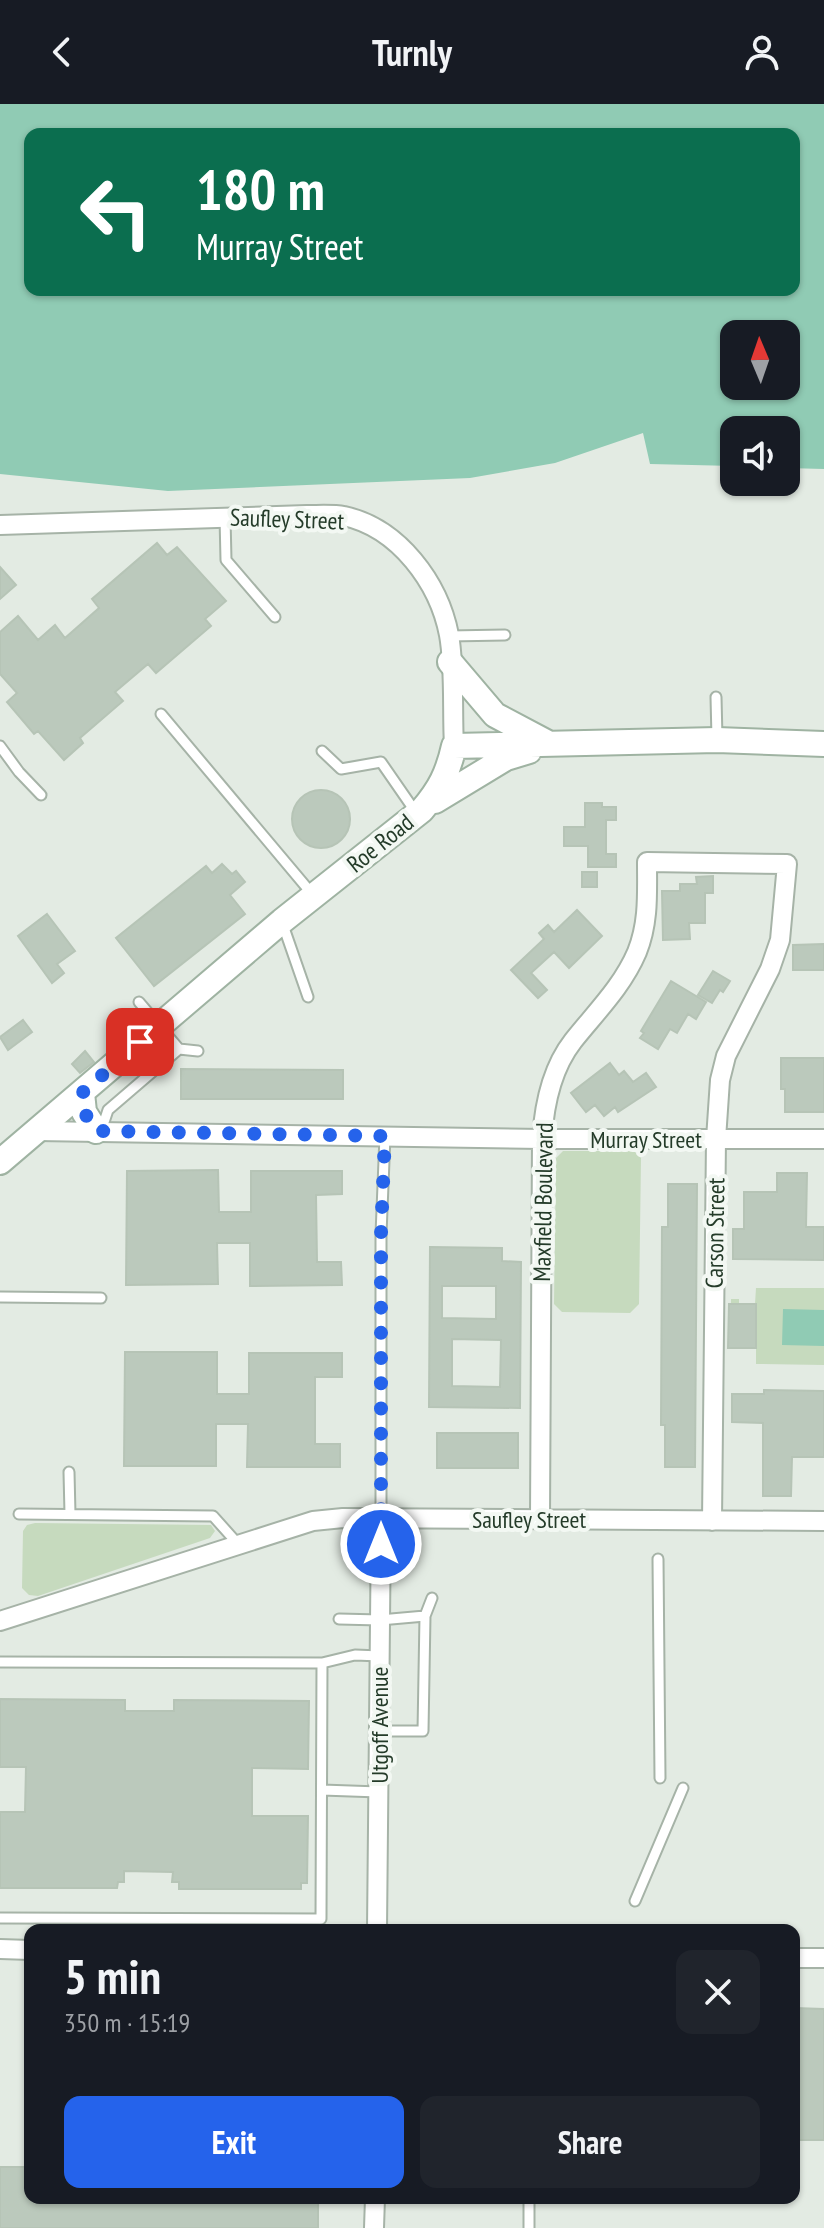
<!DOCTYPE html>
<meta charset="utf-8">
<style>
:root{--surface:#171b24;--page:#20242c;--text:#f1f3f6;--muted:#9ea1a6;--accent:#2563eb}
body{margin:0;font-family:"PT Sans Narrow",sans-serif;background:var(--page);color:var(--text);height:100vh;display:flex;flex-direction:column;font-size:30px;white-space:nowrap}
*{box-sizing:border-box;margin:0}
p{font-size:26px;color:var(--muted)}
.icon{flex:none;width:44px;height:44px;fill:none;stroke:currentColor;stroke-width:2;stroke-linecap:round;stroke-linejoin:round}
.map{position:relative;flex:1;overflow:hidden}
.sheet{position:absolute;left:24px;top:1820px;width:776px;height:280px;display:flex;flex-direction:column;background:var(--surface);border-radius:16px;box-shadow:0 2px 6px #0004}
.sheet>*{flex:none}
.guide{position:absolute;left:24px;top:24px;width:776px;height:168px;border-radius:16px;box-shadow:0 2px 6px #0004;background:#0b6e4f;color:#fff;overflow:hidden}
.needle{width:52px;rotate:358deg}
.buttons{position:absolute;left:720px;top:216px;display:grid;gap:16px}
.buttons a{display:grid;place-items:center;width:80px;height:80px;border-radius:16px;background:var(--surface);box-shadow:0 2px 6px #0004;font-size:40px}
.pin{position:absolute;display:grid;place-items:center;width:68px;height:68px;color:#fff;margin:-34px;border-radius:16px;box-shadow:0 4px 12px #0006}
.me{position:absolute;width:88px;margin:-44px;rotate:0deg;stroke-linejoin:round;filter:drop-shadow(0 0 6px #0008)}
.turn{display:flex;align-items:center;gap:28px;height:168px;padding:0 40px;font-size:36px}
.turn .icon{width:104px;height:104px;stroke-width:2.5}
.turn b{display:block;font-size:56px;line-height:68px}
.round{display:grid;place-items:center;flex:none;width:84px;height:84px;border-radius:16px;background:var(--page)}
.summary{display:flex;align-items:center;justify-content:space-between;height:136px;padding:0 40px}
h1{font-size:48px;font-weight:700;line-height:60px}
.cta{display:flex;gap:16px;margin-top:auto;padding:16px 40px}
.cta a{flex:1;height:92px;border-radius:16px;background:var(--accent);color:#fff;font-size:32px;font-weight:700;line-height:92px;text-align:center}
.cta a+a{background:var(--page);color:var(--text)}
header{display:flex;justify-content:space-between;align-items:center;height:104px;padding:0 40px;background:var(--surface);font-size:36px;font-weight:700}
.map>svg:first-child{display:block}
.green{fill:#c6dabe}
.water{fill:#90cbb4;fill-rule:evenodd}
.building{fill:#bbc9bc;stroke:#b6c4b6;stroke-width:2;fill-rule:evenodd}
.lines{fill:none;stroke-linecap:round;stroke-linejoin:round}
.lane-casing{stroke:#a6b3a7;stroke-width:13}
.street-casing{stroke:#a6b3a7;stroke-width:22}
.secondary-casing{stroke:#9fb3a2;stroke-width:28}
.lane{stroke:#fff;stroke-width:9}
.street{stroke:#fff;stroke-width:18}
.secondary{stroke:#fff;stroke-width:24}
.route{stroke:#2563eb;stroke-width:14;stroke-dasharray:0 25.2}
.labels{text-anchor:middle;dominant-baseline:central;stroke-width:8;stroke-linejoin:round;paint-order:stroke}
.street-label{font-size:24px;fill:#243b29;stroke:#f3f8f3}
</style>
<header><svg class="icon" aria-label="back" viewBox="0 0 24 24"><path d="M15 5l-7 7 7 7"/></svg>Turnly<svg class="icon" aria-label="person" viewBox="0 0 24 24"><circle cx="12" cy="8" r="4"/><path d="M4 21q1-7 8-7t8 7"/></svg></header>
<div class="map">
<svg width="824" height="2124" viewBox="0 0 824 2124">
<rect width="100%" height="100%" fill="#e3ebe3"/>
<path class="green" d="M563,1047H634L641,1054L639,1200L630,1209L562,1208L554,1200L556,1054Z
M756,1184H824V1261L756,1260V1244H729V1200H731V1195H739V1200H755Z
M35,1419L211,1421L215,1427L210,1434L38,1492L29,1491L22,1484L23,1427L27,1421Z"/>
<path class="water" d="M0,0H824V365L786,364V326H734V362L650,360L643,329L555,359L470,374L168,387L0,370ZM30,30H794V186H30ZM734,230H786V282H734Z
M783,1205L824,1206V1242L782,1241Z"/>
<path class="building" d="M157,439L167,451L177,443L226,497L205,515L211,522L156,569L148,560L115,588L123,597L80,634L83,639L64,656L38,627L34,630L7,598L17,589L0,570V528L18,512L38,536L55,521L65,534L99,504L92,495Z
M0,463L16,481L0,495Z
M292 715a29 29 0 1 1 58 0a29 29 0 1 1-58 0Z
M585,699H602V703H616V716H606V750H616V763H588V742H564V723H585Z
M222,760L232,770L236,767L245,778L230,791L245,810L154,882L116,834L206,762L212,769Z
M582,768H597V783H582Z
M713,772V789H705V819H689L690,835L663,836L662,787H680V780H697L696,773Z
M577,806L602,832L569,864L554,848L531,869L547,886L538,894L511,866L544,835L539,829L548,821L554,828Z
M47,810L75,847L57,860L64,869L52,879L18,832Z
M824,840V866H793V841Z
M713,867L730,877L723,888L720,886L712,899L698,891Z
M671,877L706,898L696,915L688,910L677,929L670,925L658,945L640,934L644,929L641,927Z
M23,916L32,928L8,946L0,933Z
M85,947L94,958L80,969L72,960Z
M781,954H824V1008H785V985H781Z
M610,959L619,971L624,967L633,978L646,969L656,983L618,1008L615,1003L604,1012L595,1001L586,1008L571,989Z
M181,965L343,966V995H181Z
M218,1066L219,1108H251V1067H342V1090L316,1091L317,1158H341L342,1181L250,1182V1139H217L218,1180L126,1181L127,1067Z
M777,1069H807L806,1123H824V1156L733,1155V1125H744V1088H777Z
M668,1080H697L695,1363H665V1321H661L662,1123H668Z
M430,1143L502,1144V1157L521,1158L520,1304L429,1303ZM442,1182H496V1215L442,1214ZM452,1235L501,1236L500,1283L452,1282Z
M729,1200H756V1244H728Z
M125,1248H217V1290H249V1249H342V1273H315V1340H340V1363H247L248,1320H216V1362H124Z
M764,1286L824,1287V1353H792L791,1392H763V1319L732,1318V1290H764Z
M437,1329H518V1364H437Z
M0,1595L125,1596V1607H174V1596L309,1597L308,1665L252,1664V1712H308L307,1779H301V1785H179V1778H172L173,1768L124,1767V1778H118L117,1784H0V1708H25L26,1663H0Z
M794,1904L824,1905V2036H794Z
M0,2063H30V2094H318V2124H0Z"/>
<g class="lines">
<g class="lane-casing">
<path id="lane" d="M225,413L226,456L275,513
M449,532L505,531
M716,593L717,634
M161,610L313,791
M0,642L19,668L41,691
M322,647L341,665L381,658L417,710
M283,821L308,893
M139,898L179,945
M101,1027L108,1006L179,945L198,947
M0,1193L101,1194
M69,1368L70,1410
M19,1410L213,1412L238,1440
M381,1415V1130L385,1032
M658,1455L660,1674
M339,1515L380,1516L425,1512
M0,1558L322,1559L355,1551L380,1552
M379,1627H423L425,1512L432,1494
M322,1686L379,1688
M635,1797L683,1684
M0,1814L321,1815L322,1559
M529,2124V2094"/>
</g>
<g class="street-casing">
<path id="street" d="M0,421L307,411C319,411 333,410 344,412C399,424 439,479 449,531C455,564 452,608 454,642
M37,1027L542,1035H824
M540,1414L542,1035C544,1003 552,964 573,937C596,908 622,883 637,848C649,818 647,789 647,758L787,760L780,836L770,865L726,952L720,976L716,1035L712,1417
M0,1517L313,1417L343,1414L824,1417
M377,1826L381,1415
M0,1845L30,1846
M794,1854H824
M374,2124L375,2094"/>
</g>
<g class="secondary-casing">
<path id="secondary" d="M450,558L495,611L548,639
M435,697L506,654L529,647
M82,989L84,1008L96,1027
M0,1058L282,817L422,706C440,685 448,669 454,642L717,636L824,640"/>
</g>
<use href="#lane" class="lane"/>
<use href="#street" class="street"/>
<use href="#secondary" class="secondary"/>
</g>
<g class="lines">
<path class="route" d="M140,938L82,989L84,1008L96,1027L385,1032L381,1130V1440"/>
</g>
<g class="labels">
<g class="street-label">
<text transform="translate(287 415) rotate(2)">Saufley Street</text>
<text transform="translate(380 739) rotate(-39)">Roe Road</text>
<text x="646" y="1035">Murray Street</text>
<text transform="translate(543 1098) rotate(-89)">Maxfield Boulevard</text>
<text transform="translate(715 1129) rotate(-89)">Carson Street</text>
<text x="529" y="1415">Saufley Street</text>
<text transform="translate(379 1621) rotate(-90)">Utgoff Avenue</text>
</g>
</g>
</svg>
<div class="buttons">
<a><svg class="needle" viewBox="-14 -14 28 28"><path d="M0-13l5 13h-10z" fill="#e53935"/><path d="M0 13l5-13h-10z" fill="#9ea1a6"/></svg></a>
<a><svg class="icon" aria-label="sound" viewBox="0 0 24 24"><path d="M4 9h4l5-4v14l-5-4H4zM17 9q2 3 0 6"/></svg></a>
</div>
<div class="pin" style="left:140px;top:938px;background:#d93025"><svg class="icon" aria-label="arrive" viewBox="0 0 24 24"><path d="M6 21V4h12l-3 4 3 4H6"/></svg></div>
<svg class="me" style="left:381px;top:1440px" viewBox="-20 -20 40 40"><circle r="17" fill="#2563eb" stroke="#fff" stroke-width="3"/><path d="M0-11L8 9 0 5-8 9z" fill="#fff"/></svg>
<div class="guide">
<div class="turn"><svg class="icon" aria-label="left" viewBox="0 0 24 24"><path d="M17 20v-9H6M10 6l-5 5 5 5"/></svg><div><b>180 m</b>Murray Street</div></div>
</div>
<section class="sheet">
<div class="summary"><div><h1>5 min</h1><p>350 m · 15:19</p></div><a class="round"><svg class="icon" aria-label="close" viewBox="0 0 24 24"><path d="M6 6l12 12M18 6L6 18"/></svg></a></div>
<div class="cta"><a>Exit</a><a>Share</a></div>
</section>
</div>
